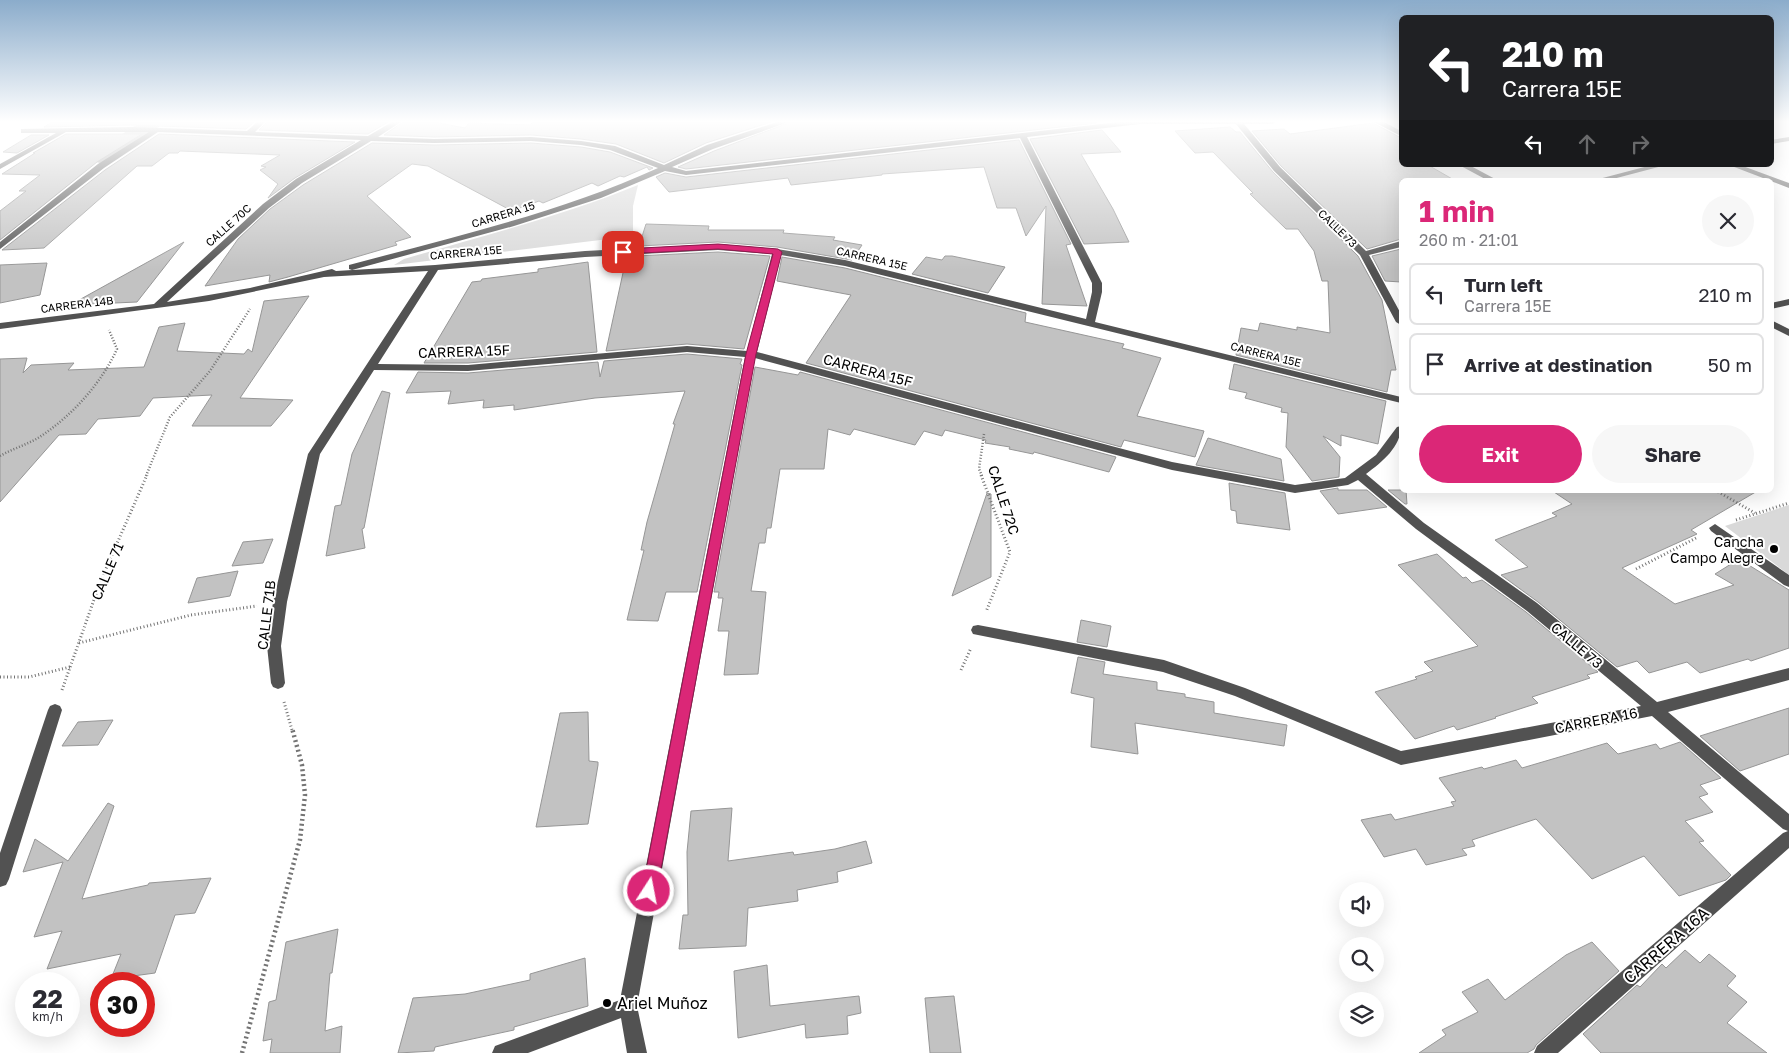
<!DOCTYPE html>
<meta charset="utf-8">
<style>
:root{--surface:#fff;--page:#f7f7f7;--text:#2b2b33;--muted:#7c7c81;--line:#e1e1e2;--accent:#db2777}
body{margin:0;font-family:"Golos Text",sans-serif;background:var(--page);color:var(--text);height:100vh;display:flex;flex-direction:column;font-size:19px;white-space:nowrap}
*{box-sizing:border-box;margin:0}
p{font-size:16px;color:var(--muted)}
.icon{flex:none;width:28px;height:28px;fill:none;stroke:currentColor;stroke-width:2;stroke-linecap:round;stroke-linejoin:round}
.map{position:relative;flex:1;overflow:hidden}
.details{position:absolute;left:1399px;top:178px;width:375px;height:315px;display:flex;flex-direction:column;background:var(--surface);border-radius:8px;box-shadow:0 5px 20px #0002}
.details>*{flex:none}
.banner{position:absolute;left:1399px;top:15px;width:375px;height:152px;border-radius:8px;box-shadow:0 5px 20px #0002;background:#202124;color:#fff;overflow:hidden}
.buttons{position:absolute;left:1339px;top:882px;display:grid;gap:10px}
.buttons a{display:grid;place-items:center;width:45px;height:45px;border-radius:50%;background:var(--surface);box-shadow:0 5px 20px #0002;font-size:25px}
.speed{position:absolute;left:15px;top:972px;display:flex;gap:10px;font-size:25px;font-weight:700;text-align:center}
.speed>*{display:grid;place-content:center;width:65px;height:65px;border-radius:50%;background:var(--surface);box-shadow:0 5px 20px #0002;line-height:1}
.speed small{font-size:12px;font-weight:400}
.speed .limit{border:8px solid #d22;background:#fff;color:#111}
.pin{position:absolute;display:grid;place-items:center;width:42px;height:42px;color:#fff;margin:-21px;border-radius:10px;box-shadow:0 2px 8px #0006}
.me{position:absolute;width:55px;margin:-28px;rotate:11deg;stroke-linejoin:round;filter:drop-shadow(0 0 4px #0008)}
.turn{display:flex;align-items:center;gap:18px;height:105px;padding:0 20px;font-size:22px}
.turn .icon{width:65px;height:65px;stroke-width:2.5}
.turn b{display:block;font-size:35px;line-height:42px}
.lanes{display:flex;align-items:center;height:48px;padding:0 20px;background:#0003;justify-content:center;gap:25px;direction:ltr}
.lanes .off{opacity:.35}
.round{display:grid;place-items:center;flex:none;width:52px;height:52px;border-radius:26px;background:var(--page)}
.head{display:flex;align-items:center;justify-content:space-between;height:85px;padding:0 20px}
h1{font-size:30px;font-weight:700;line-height:38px;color:var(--accent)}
.button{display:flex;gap:10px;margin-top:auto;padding:10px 20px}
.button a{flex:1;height:58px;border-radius:30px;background:var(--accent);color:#fff;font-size:20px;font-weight:700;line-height:58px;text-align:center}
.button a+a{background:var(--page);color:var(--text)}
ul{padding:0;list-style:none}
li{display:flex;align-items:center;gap:15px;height:62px;margin:0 10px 8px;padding:0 10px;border:2px solid var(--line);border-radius:8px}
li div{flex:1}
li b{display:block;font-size:19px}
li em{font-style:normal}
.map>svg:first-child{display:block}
.green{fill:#d9d9d9}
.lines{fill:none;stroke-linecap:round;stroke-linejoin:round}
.canal{fill:#a0a0a0;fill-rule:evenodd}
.building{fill:#c2c2c2;stroke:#969696}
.path-far2{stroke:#747474;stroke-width:2.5;stroke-dasharray:1 2;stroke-linecap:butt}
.path-far1{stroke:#747474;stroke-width:3;stroke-dasharray:1 2.5;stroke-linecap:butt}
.path{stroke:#747474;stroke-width:4.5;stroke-dasharray:2 3;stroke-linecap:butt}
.minor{fill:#525252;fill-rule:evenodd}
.route{fill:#db2777;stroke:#8e194d}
.poi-dot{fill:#000;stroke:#fff;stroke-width:2}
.labels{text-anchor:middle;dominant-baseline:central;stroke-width:4;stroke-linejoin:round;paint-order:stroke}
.far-street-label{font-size:11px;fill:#000;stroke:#fff}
.street-label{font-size:14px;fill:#000;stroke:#fff}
.poi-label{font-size:14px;fill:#000;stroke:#fff;text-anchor:end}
.near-street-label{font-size:16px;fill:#000;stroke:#fff}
.near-poi-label{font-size:16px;fill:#000;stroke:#fff;text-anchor:start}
</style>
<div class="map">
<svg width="1789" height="1053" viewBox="0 0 1789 1053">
<rect width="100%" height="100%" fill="#fff"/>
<path class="green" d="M638,185L633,206V236L394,265L404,259C482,236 562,216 638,185Z
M1789,505V575L1725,526Z"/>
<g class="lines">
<path class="canal" d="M141,122H163L160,126L107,161L100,163L93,161L90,157L93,153Z"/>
</g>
<path class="building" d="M52,122H254L246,129L131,125L44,127Z
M267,122H388L368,134L259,130Z
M403,122H434L465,128L469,123L530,125L533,122H771L706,143L664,163L616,144L581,139L531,135L434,137L384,135Z
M791,122H1096V123L686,169L678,167L714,151Z
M1373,123L1401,138V165H1428L1454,180H1401V239L1367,249L1281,166L1252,131L1284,129L1290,134Z
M1230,127L1236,132H1240L1273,172L1358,256L1382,300L1396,370H1391L1387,392L1236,355L1241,328L1258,331L1260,323L1297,330V327L1330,333L1328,281H1322L1314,251L1298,229H1286L1250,194L1253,193L1213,152L1195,153L1175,131Z
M1102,130L1121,152L1081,154L1113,209L1129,242L1084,244L1030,139Z
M66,134H142L97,162L0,240V211L26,191H19L40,175L2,174L35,153H33Z
M159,134L355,142L295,178L268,198L278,184L260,170L266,167L261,166L280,155L180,151L178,153H169L152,166H137L44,248L2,250L105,170Z
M31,135H49L17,153L3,152Z
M1019,140L1071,244L1066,245L1087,306L1042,304L1046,206L1026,236L1016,208H997L984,167L882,174V175L791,185L788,178L669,192L656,177L665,173L686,177Z
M372,143L434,145L531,143L581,147L610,152L653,168L649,170L647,167L624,177L620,176L598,186L592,183L543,203L539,201L512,211L428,166L412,164L367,196L411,237L395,242L397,245L288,277L269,282L270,275L205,286L238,239L270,209L303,185Z
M646,224L709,226L708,230H784L783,233L835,237L833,240L862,245L852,260L777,247L718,242L639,246Z
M184,242L137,302L70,305Z
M1401,249V282L1385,281L1372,256Z
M718,252L770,256L744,349L687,344L606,351L626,259H635L636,256Z
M945,256H952L1005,267L988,293L912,274L926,257L942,260Z
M782,257L845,268L1026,313L1025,322L1124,344L1122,348L1161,358L1137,416L1204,431L1195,457L1124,440L1121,447L806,363L851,295L777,281Z
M588,262L597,352L468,363H424L472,282L481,281L482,279L538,272V269Z
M47,263L40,295L0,303V265Z
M309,296L240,398L293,400L271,426H192L212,395L153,398L140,416L98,419L86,434L59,435L0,502V359L27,358L23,373L31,365L74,363L68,370L144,367L159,327L185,323L177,351L244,354L248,349L252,352L264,301Z
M687,354L742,359L740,364L742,365L697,592H666L658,621L627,620L644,550H641L647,522L675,424H673L685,391L595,398L514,410V405L483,408L484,400L448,404L451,391L406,393L418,372L468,373L598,362L600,377L604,361Z
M1234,364L1386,401L1378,444L1341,435V446L1323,436L1340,457L1339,477L1312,481L1286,447L1288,413L1281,412L1282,408L1245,398L1247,393L1229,389Z
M755,367L798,375L800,372L1116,457L1109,472L1034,452L1033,454L1009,449L1010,447L985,443L986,440L945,430L942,436L924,431L915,445L854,429L850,435L828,429L824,469H780L771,528H767L765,543H759L751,591L766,592L758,674L724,675L729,631H718L723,598H718L719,592H714Z
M382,391L390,393L364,528L362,529L365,548L326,556L335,506L341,505L352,454Z
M1208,438L1281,459L1284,481L1196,465Z
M1229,483L1285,493L1290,530L1237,523L1236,511L1231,510Z
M1338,488V490H1367L1387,507L1338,514L1320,491Z
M1388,490H1406L1407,504H1405Z
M1551,490H1759L1691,530L1697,534L1622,568L1675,604L1734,585L1715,574L1739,559L1789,590V648L1751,661L1748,659L1700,673L1687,662L1649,673L1637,661L1617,667L1538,602L1501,575L1528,567L1495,540L1557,516L1552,513L1572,504Z
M987,493L991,494V577L952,596Z
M273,539L263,563L232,566L243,542Z
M1437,554L1463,578L1466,577L1472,583L1482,580L1526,612L1598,672L1587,675L1590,678L1532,697L1538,703L1495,717L1496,718L1457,730L1454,726L1415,739L1375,692L1417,679L1415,677L1433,671L1424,662L1478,646L1398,565Z
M238,571L230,596L188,603L197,578Z
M1081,620L1111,626L1107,647L1077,642Z
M1078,657L1105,662L1103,674L1157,682V690L1185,694V697L1214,702V713L1287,725L1284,746L1135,723L1138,754L1091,747L1094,698L1071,693Z
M1789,708V754L1740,771L1700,736Z
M588,712L589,761L598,762V765L588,824L536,827L560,713Z
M113,720L98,745L62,746L78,722Z
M1680,742L1721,778L1700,785L1708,794L1699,797L1713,812L1685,821L1704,841L1699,842L1731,875L1726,880L1679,896L1644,856L1592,879L1536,819L1472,840L1475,846L1462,849L1467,855L1426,865L1416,849L1384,857L1361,820L1391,814L1395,820L1454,806L1451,802L1456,801L1439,778L1482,767L1484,769L1516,760L1522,768L1607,743L1618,754L1656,744L1660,749Z
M108,803L114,806L82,899L148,885L149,883L211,878L195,913L175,915L155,973L111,979L121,954L47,969L62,931L34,937L63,862L23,872L35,839L68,861Z
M732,808L728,861L793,852L794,855L835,849L866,841L872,863L837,872L838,882L797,890L798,901L748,908L746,946L679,949L683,915H688L687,852L691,811Z
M338,929L332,973H330L325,1031L342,1026L340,1053H270L272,1039L263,1041L269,1002L276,1000L286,942Z
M1592,942L1619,971L1536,1045L1534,1049L1527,1053H1419L1446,1035L1442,1030L1478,1012L1462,992L1488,979L1505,1000L1566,955Z
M1685,950L1700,963L1709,954L1736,976L1727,986L1747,1002L1727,1023L1767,1053H1601L1583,1034L1637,985L1640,987L1662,964L1666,968Z
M585,958L588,1006L514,1027V1030L435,1047L434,1051L398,1053L413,998L465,994L530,980V974Z
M767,965L770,1006L859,996L861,1013L847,1016L848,1034L806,1038L805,1024L738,1038L734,971Z
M954,996L961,1053H930L925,998Z"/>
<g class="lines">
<path class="path-far2" d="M0,456C12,449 26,445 38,438C71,417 101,384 117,349L109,330
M146,476L170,417L210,371L250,309
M982,476L979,469L984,434"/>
<path class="path-far1" d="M981,475L1010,552L986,612
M1715,490L1755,513
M1736,520L1789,503
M1636,569L1698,537
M79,643L191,615L257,606
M961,670L971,648
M0,677H29L70,667
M62,690L101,580L147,475
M284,702L292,730"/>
<path class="path" d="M242,1053L300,840L305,795L302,765L292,728"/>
<path class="minor" d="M257,122H265L255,132L368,136L392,122H401L378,137L434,139L531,137L581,141L615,146L664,165L707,145L777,122H789L713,149L672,167L686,171L1119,122H1276L1272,124H1244L1280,167L1366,251L1401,241V247L1369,255L1401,314V325L1396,322L1360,255L1274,171L1236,124H1140L1027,137L1102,283V292L1095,322L1401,397V403L845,266L781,255L757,352L1172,462L1295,485L1345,478L1376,455L1397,427L1401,426C1401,447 1382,462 1366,474L1424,523L1537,603L1657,702L1789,668V680L1668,712L1789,814V848L1558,1053H1534L1537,1046L1621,972L1783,833L1788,831L1783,829L1652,716L1401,765L1235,696L1163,672L973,634L971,630L973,626L978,625L1164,660L1245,688L1401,751L1641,706L1527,611L1416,529L1358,480L1348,485L1295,493L1172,470L755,358L637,1006L647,1053H627L621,1018L528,1053H492L495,1046L620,1000L745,357L687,352L468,371L374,370L320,454L287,602L281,646L285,683L283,687L278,689L273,687L271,683L267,646L273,602L308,454L428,271L324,277L209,301L0,329V323L154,304L263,204L296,179L361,140L158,132L104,168L0,249V242L98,164L149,132H66L0,169V164L56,133H21V129L131,127L247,131ZM1020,138L1092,283V292L1086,319L845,260L777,249L718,244L585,251L435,265L336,271L332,269L250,288L167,302L269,208L302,183L371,141L434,143L531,141L581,145L610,150L658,168C559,213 453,237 349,265V269L352,270L514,226L601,198L665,171L686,175ZM718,250L772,254L747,351L687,346L468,365L378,364L438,270L585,257Z
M1374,122H1384L1401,131V136Z
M1789,137V141L1771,144V140Z
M1459,165H1469L1497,180H1487Z
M1652,165H1666L1609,180H1595Z
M1729,165H1740L1789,183V188Z
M1789,299V305L1771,309V303Z
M1771,320L1789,329V336L1771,327Z
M1715,524L1789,575V587L1784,585L1711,531L1709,528Z
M55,704L60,706L62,710L9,879L6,885L0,887V853L48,710L50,706Z"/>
</g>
<linearGradient id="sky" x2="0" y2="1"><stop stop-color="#8baccb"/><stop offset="0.45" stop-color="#fff"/><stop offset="1" stop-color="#fff" stop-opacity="0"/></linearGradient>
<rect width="1789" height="270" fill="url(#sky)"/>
<path class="route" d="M718,244L778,249L782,252L756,354L657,891L655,896L649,899L644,896L642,891L746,354L773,254L718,249L623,254L619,252L623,249Z"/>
<g class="poi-dot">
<circle cx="1774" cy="549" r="5"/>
<circle cx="607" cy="1003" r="5"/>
</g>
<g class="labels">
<g class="far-street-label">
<text transform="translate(503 214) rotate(-17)">CARRERA 15</text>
<text transform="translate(228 225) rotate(-42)">CALLE 70C</text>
<text transform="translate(1338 228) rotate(44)">CALLE 73</text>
<text transform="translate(466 252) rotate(-5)">CARRERA 15E</text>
<text transform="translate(872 258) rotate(13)">CARRERA 15E</text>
<text transform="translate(77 304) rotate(-7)">CARRERA 14B</text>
<text transform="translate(1266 354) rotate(14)">CARRERA 15E</text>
</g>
<g class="street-label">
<text transform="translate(464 351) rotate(-2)">CARRERA 15F</text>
<text transform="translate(868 370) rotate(15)">CARRERA 15F</text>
<text transform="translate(1004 500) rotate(72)">CALLE 72C</text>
<text transform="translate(107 571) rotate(-67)">CALLE 71</text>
<text transform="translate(266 615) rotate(-83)">CALLE 71B</text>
<text transform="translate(1577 645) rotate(40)">CALLE 73</text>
<text transform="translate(1596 720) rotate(-11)">CARRERA 16</text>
</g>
<g class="poi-label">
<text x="1764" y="541">Cancha<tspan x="1764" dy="16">Campo Alegre</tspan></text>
</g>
<g class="near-street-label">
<text transform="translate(1666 945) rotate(-41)">CARRERA 16A</text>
</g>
<g class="near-poi-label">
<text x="617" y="1003">Ariel Muñoz</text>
</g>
</g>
</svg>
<div class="buttons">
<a><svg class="icon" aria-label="sound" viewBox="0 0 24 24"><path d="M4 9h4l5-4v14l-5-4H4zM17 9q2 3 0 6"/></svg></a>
<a><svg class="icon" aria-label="search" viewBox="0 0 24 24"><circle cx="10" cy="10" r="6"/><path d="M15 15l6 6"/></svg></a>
<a><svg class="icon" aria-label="layers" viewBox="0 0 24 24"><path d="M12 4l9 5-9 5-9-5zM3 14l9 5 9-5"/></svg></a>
</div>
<div class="speed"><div>22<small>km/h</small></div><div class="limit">30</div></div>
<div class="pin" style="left:623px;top:252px;background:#d93025"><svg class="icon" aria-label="arrive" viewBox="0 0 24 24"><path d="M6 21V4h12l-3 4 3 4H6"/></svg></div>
<svg class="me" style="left:649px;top:891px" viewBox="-20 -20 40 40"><circle r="17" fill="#db2777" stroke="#fff" stroke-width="3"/><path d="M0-11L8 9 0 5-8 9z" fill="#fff"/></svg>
<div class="banner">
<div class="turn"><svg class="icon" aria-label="left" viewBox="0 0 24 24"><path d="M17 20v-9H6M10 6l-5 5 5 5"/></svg><div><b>210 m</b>Carrera 15E</div></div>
<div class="lanes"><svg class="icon" aria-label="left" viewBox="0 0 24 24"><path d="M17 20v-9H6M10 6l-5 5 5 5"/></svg><svg class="icon off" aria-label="ahead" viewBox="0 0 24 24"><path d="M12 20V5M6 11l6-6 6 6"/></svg><svg class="icon off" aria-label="right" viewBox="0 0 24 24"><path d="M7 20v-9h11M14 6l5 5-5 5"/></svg></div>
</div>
<section class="details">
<div class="head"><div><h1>1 min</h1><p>260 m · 21:01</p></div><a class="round"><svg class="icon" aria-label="close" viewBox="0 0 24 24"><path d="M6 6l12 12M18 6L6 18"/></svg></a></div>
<ul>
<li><svg class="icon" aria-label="left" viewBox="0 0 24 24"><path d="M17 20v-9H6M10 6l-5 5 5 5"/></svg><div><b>Turn left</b><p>Carrera 15E</p></div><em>210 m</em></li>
<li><svg class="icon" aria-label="arrive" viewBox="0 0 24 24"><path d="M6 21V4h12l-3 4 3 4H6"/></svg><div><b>Arrive at destination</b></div><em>50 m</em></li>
</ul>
<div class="button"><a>Exit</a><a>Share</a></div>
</section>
</div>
